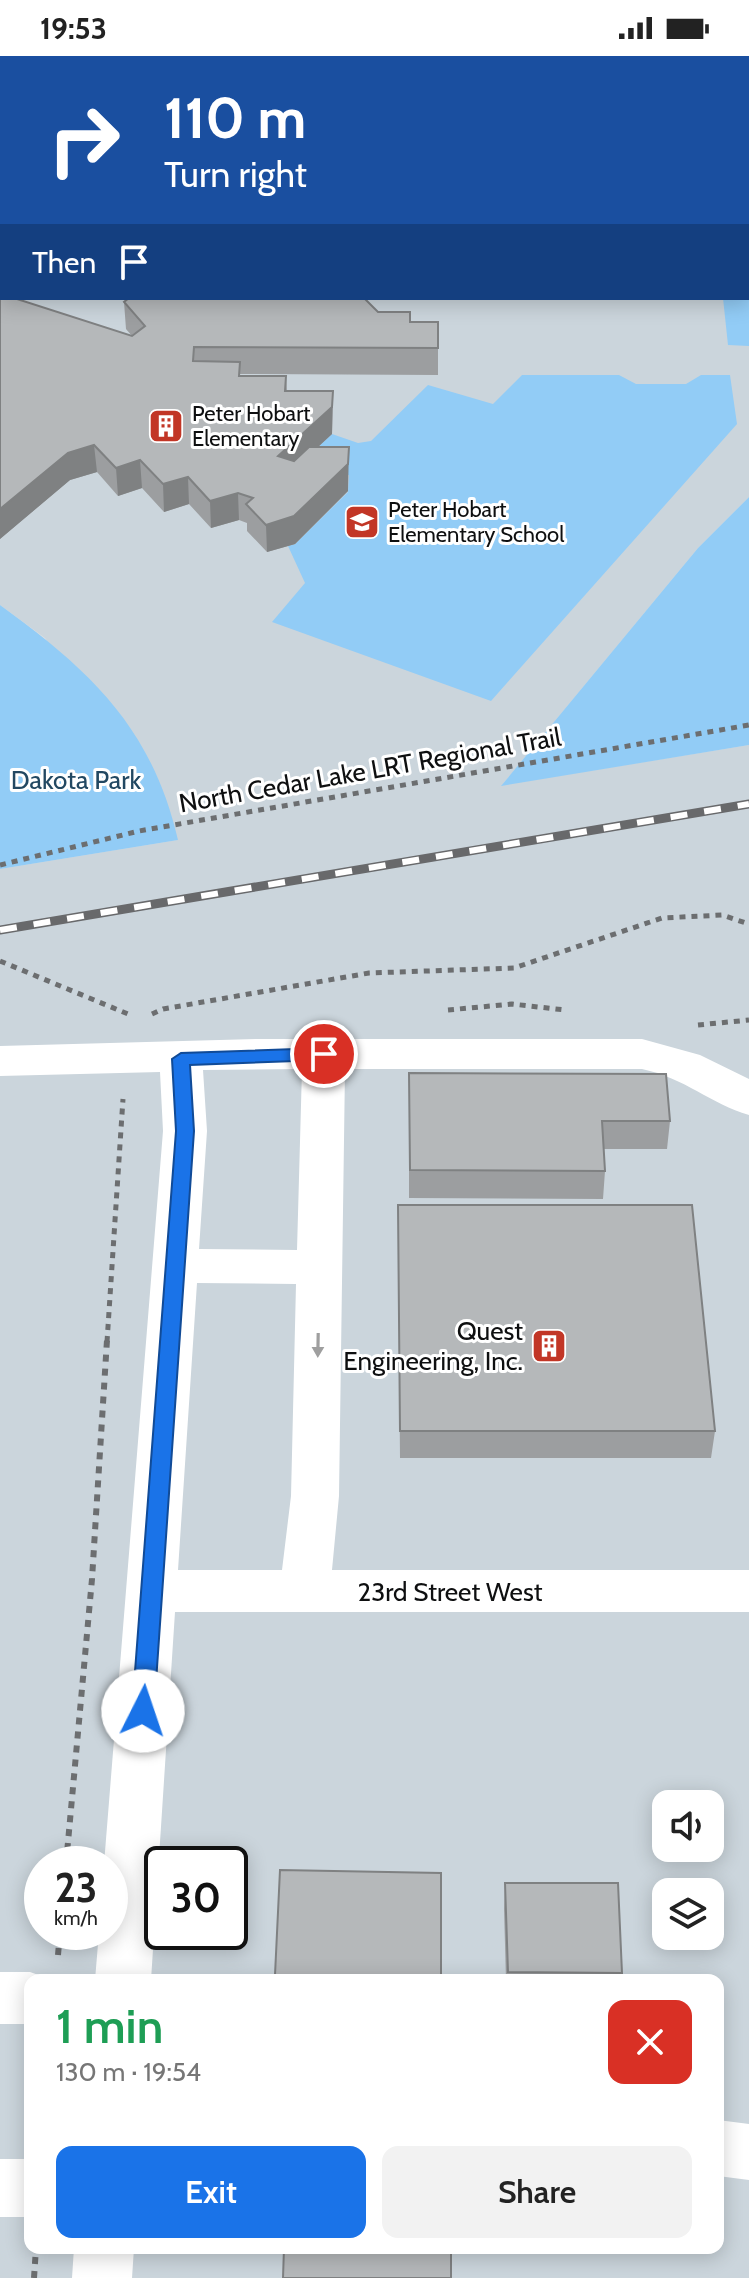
<!DOCTYPE html>
<meta charset="utf-8">
<style>
:root{--surface:#fff;--page:#f2f2f2;--text:#222;--muted:#767676;--accent:#1a73e8}
body{margin:0;font-family:Cabin,sans-serif;background:var(--page);color:var(--text);height:100vh;display:flex;flex-direction:column;font-size:30px;white-space:nowrap}
*{box-sizing:border-box;margin:0}
p{font-size:26px;color:var(--muted)}
.icon{flex:none;width:44px;height:44px;fill:none;stroke:currentColor;stroke-width:2;stroke-linecap:round;stroke-linejoin:round}
.map{position:relative;flex:1;overflow:hidden}
.drawer{position:absolute;left:24px;top:1918px;width:700px;height:280px;display:flex;flex-direction:column;background:var(--surface);border-radius:16px;box-shadow:0 4px 20px #0003}
.drawer>*{flex:none}
.banner{position:absolute;left:0px;top:0px;width:750px;height:244px;box-shadow:0 4px 20px #0003;background:#1a4fa0;color:#fff;overflow:hidden}
.controls{position:absolute;left:652px;top:1734px;display:grid;gap:16px}
.controls a{display:grid;place-items:center;width:72px;height:72px;border-radius:16px;background:var(--surface);box-shadow:0 4px 20px #0003;font-size:40px}
.speed{position:absolute;left:24px;top:1790px;display:flex;gap:16px;font-size:40px;font-weight:700;text-align:center}
.speed>*{display:grid;place-content:center;width:104px;height:104px;border-radius:50%;background:var(--surface);box-shadow:0 4px 20px #0003;line-height:1}
.speed small{font-size:20px;font-weight:400}
.speed .limit{border:4px solid #111;border-radius:12px;background:#fff;color:#111}
.pin{position:absolute;display:grid;place-items:center;width:68px;height:68px;color:#fff;margin:-34px;border:4px solid #fff;border-radius:50%;box-shadow:0 2px 8px #0007}
.me{position:absolute;width:88px;margin:-44px;rotate:4deg;stroke-linejoin:round;filter:drop-shadow(0 0 6px #0008)}
.turn{display:flex;align-items:center;gap:28px;height:168px;padding:0 32px;font-size:36px}
.turn .icon{width:104px;height:104px;stroke-width:2.5}
.turn b{display:block;font-size:56px;line-height:68px}
.then{display:flex;align-items:center;height:76px;padding:0 32px;background:#0003;gap:16px;font-size:30px}
.round{display:grid;place-items:center;flex:none;width:84px;height:84px;border-radius:16px;background:var(--page)}
.head{display:flex;align-items:center;justify-content:space-between;height:136px;padding:0 32px}
h1{font-size:48px;font-weight:600;line-height:60px;color:#1e9e55}
.primary-button{display:flex;gap:16px;margin-top:auto;padding:16px 32px}
.primary-button a{flex:1;height:92px;border-radius:16px;background:var(--accent);color:#fff;font-size:32px;font-weight:600;line-height:92px;text-align:center}
.primary-button a+a{background:var(--page);color:var(--text)}
.status{display:flex;justify-content:space-between;align-items:center;height:56px;padding:0 40px;background:var(--surface);direction:ltr}
.status svg{height:22px;fill:currentColor}
.map>svg:first-child{display:block}
.built{fill:#cbd5dc;fill-rule:evenodd}
.green{fill:#92ccf6}
.lines{fill:none;stroke-linecap:round;stroke-linejoin:round}
.path-far1{stroke:#6c6e70;stroke-width:5;stroke-dasharray:6 6;stroke-linecap:butt}
.path{stroke:#6c6e70;stroke-width:6;stroke-dasharray:7 7;stroke-linecap:butt}
.minor{fill:#fff;fill-rule:evenodd}
.rail-casing{stroke:#68696b;stroke-width:9}
.rail{stroke:#fff;stroke-width:6;stroke-dasharray:17;stroke-linecap:butt}
.wall{fill:#9c9ea0}
.shaded-wall{fill:#7f8182}
.building{fill:#b5b8ba;stroke:#7f8182;stroke-width:2}
.oneway{fill:#9f9f9f}
.route{fill:#1a73e8;stroke:#114b97;stroke-width:2}
.labels{text-anchor:middle;dominant-baseline:central;stroke-width:6;stroke-linejoin:round;paint-order:stroke}
.far-poi-label{font-size:22px;fill:#0e0f10;stroke:#fff;text-anchor:start}
.street-label{font-size:26px;fill:#0e0f10;stroke:#fff}
.park-label{font-size:26px;fill:#224862;stroke:#fff}
.poi-label{font-size:26px;fill:#0e0f10;stroke:#fff;text-anchor:end}
</style>
<div class="status"><b>19:53</b><svg viewBox="0 0 49 12"><path d="M0 12V9h3v3zM5 12V6h3v6zM10 12V3h3v9zM15 12V0h3v12zM26 1h20v11H26zM47 4h2v5h-2z"/></svg></div>
<div class="map">
<svg width="749" height="2222" viewBox="0 0 749 2222">
<rect width="100%" height="100%" fill="#dcdfe2"/>
<path class="built" d="M0,172L2,242H748L749,176V441L698,492L502,729L749,689V2222H0V813L178,784L45,582L0,549ZM666,1748H710V1792H666ZM42,1808H110V1876H42ZM162,1808H230V1876H162ZM666,1836H710V1880H666ZM30,1924H718V2192H30Z"/>
<path class="green" d="M749,221V290L728,289L723,242H748Z
M522,319H619L636,328H686L701,319H730L737,368L491,645L272,566L305,527L288,490L295,488L348,436L349,419L279,427L332,378L358,387L371,385L428,329L493,348Z
M749,441V689L501,730L698,492Z
M0,549C91,615 152,672 178,784L0,813Z"/>
<g class="lines">
<path class="path-far1" d="M0,809L139,775L749,669
M0,905L128,958
M448,954L512,948L565,954
M152,958L163,953L369,917L514,912L662,862L722,859L749,868
M698,969L749,964
M107,1286L123,1043"/>
<path class="path" d="M66,1808L92,1523L107,1284
M58,1899L60,1876
M34,2222L36,2192"/>
<path class="minor" d="M223,0H251V2H223Z
M707,0H735V2H707Z
M0,149H2V167H0Z
M748,153H749V171H748Z
M257,983H642L700,999L749,1023V1059C711,1048 685,1022 642,1013H345L339,1440L332,1514H749V1556H175L151,1924H95L99,1876H110V1808H104L163,1075L160,1016L0,1020V990ZM302,1013L297,1194L199,1193L207,1075L203,1014ZM197,1227L296,1228L291,1440L282,1514H178Z
M0,1916H30L50,1923L30,1924V1968H0Z
M718,2064L749,2068V2124L718,2120Z
M0,2103H30V2161H0Z
M74,2192H134L132,2222H72Z"/>
<g class="rail-casing">
<path id="rail" d="M0,874L749,748"/>
</g>
<use href="#rail" class="rail"/>
</g>
<path class="wall" d="M53,0H155L154,2H53Z
M593,0H639V2H593Z
M0,231L2,242L132,280L126,273L124,246L378,256L410,266L438,292V319L240,318V320H286L287,335H333L332,378L318,391L348,435L295,488L267,496L247,475V467L239,464L211,472L189,448L164,456L142,432L118,440L97,416L70,424L0,483Z
M409,1045L670,1065L667,1093H604L605,1115L603,1143L409,1142Z
M398,1177L715,1375L711,1402H400Z
M441,1817V1924H275V1919Z
M505,1827L622,1917V1924H506L504,1853Z"/>
<path class="shaded-wall" d="M333,335L332,378L279,427L278,400Z
M94,389L97,416L70,424L0,483V453L68,397Z
M349,391L348,435L295,488L267,496L266,469Z
M140,404L142,432L118,440L116,412Z
M188,421L189,448L164,456L163,428Z
M238,437L239,464L211,472L210,445Z"/>
<path class="building" d="M0,0H16V2H2V9H0Z
M53,0H136L135,2H53Z
M332,0H381L380,1L409,2H332Z
M413,0H449V2H413Z
M0,237L2,238V242H14L132,280L145,270L124,246L129,242H364L378,256H410V266H438V292L194,291L193,305L240,306L239,320H286L285,335H333L332,351L278,400L294,405L309,391H349L348,408L294,460L266,469L246,448L253,442L238,437L210,445L188,421L163,428L140,404L116,412L94,389L68,397L0,453Z
M409,1017L666,1018L670,1065H602L605,1115L410,1114Z
M398,1149H692L715,1375H400Z
M280,1814L441,1817V1922L275,1919Z
M505,1827H618L622,1917L508,1916Z
M284,2192H451V2222H283Z"/>
<defs><path id="oneway-solid" d="M-6-.8H1V-3.2L6.5 0L1 3.2V.8H-6Z" transform="scale(2)"/></defs>
<use class="oneway" href="#oneway-solid" transform="translate(318 1289) rotate(91)"/>
<path class="route" d="M324,992L333,998L324,1004L190,1009L194,1075L154,1655L150,1661H135L132,1655L176,1075L172,1003L181,997Z"/>
<defs>
<g id="building-square" transform="scale(1.8)"><rect x="-9" y="-9" width="18" height="18" rx="4" fill="#c23626" stroke="#fff"/><path d="M-4-6H4V6H1V3H-1V6H-4ZM-2.5-4.3h1.7v1.8h-1.7ZM.8-4.3h1.7v1.8H.8ZM-2.5-1h1.7V.8h-1.7ZM.8-1h1.7V.8H.8Z" fill="#fff"/></g>
<g id="school-square" transform="scale(1.8)"><rect x="-9" y="-9" width="18" height="18" rx="4" fill="#c23626" stroke="#fff"/><path d="M0-5L7-2L0 1L-7-2ZM-4 1L0 2.5L4 1V4Q0 6-4 4Z" fill="#fff"/></g>
</defs>
<g fill-rule="evenodd">
<use href="#building-square" x="166" y="370"/>
<use href="#school-square" x="362" y="466"/>
<use href="#building-square" x="549" y="1290"/>
</g>
<g class="labels">
<g class="far-poi-label">
<text x="192" y="357">Peter Hobart<tspan x="192" dy="25">Elementary</tspan></text>
<text x="388" y="453">Peter Hobart<tspan x="388" dy="25">Elementary School</tspan></text>
</g>
<g class="street-label">
<text transform="translate(370 714) rotate(-10)">North Cedar Lake LRT Regional Trail</text>
<text x="450" y="1536">23rd Street West</text>
</g>
<g class="park-label">
<text x="76" y="724">Dakota Park</text>
</g>
<g class="poi-label">
<text x="523" y="1275">Quest<tspan x="523" dy="30">Engineering, Inc.</tspan></text>
</g>
</g>
</svg>
<div class="controls">
<a><svg class="icon" aria-label="sound" viewBox="0 0 24 24"><path d="M4 9h4l5-4v14l-5-4H4zM17 9q2 3 0 6"/></svg></a>
<a><svg class="icon" aria-label="layers" viewBox="0 0 24 24"><path d="M12 4l9 5-9 5-9-5zM3 14l9 5 9-5"/></svg></a>
</div>
<div class="speed"><div>23<small>km/h</small></div><div class="limit">30</div></div>
<div class="pin" style="left:324px;top:998px;background:#d93025"><svg class="icon" aria-label="arrive" viewBox="0 0 24 24"><path d="M6 21V4h12l-3 4 3 4H6"/></svg></div>
<svg class="me" style="left:143px;top:1655px" viewBox="-20 -20 40 40"><circle r="19" fill="#fff"/><path d="M0-13L10 11 0 6-10 11z" fill="#1a73e8"/></svg>
<div class="banner">
<div class="turn"><svg class="icon" aria-label="right" viewBox="0 0 24 24"><path d="M7 20v-9h11M14 6l5 5-5 5"/></svg><div><b>110 m</b>Turn right</div></div>
<div class="then">Then<svg class="icon" aria-label="arrive" viewBox="0 0 24 24"><path d="M6 21V4h12l-3 4 3 4H6"/></svg></div>
</div>
<section class="drawer">
<div class="head"><div><h1>1 min</h1><p>130 m · 19:54</p></div><a class="round" style="background:#d93025;color:#fff"><svg class="icon" aria-label="close" viewBox="0 0 24 24"><path d="M6 6l12 12M18 6L6 18"/></svg></a></div>
<div class="primary-button"><a>Exit</a><a>Share</a></div>
</section>
</div>
